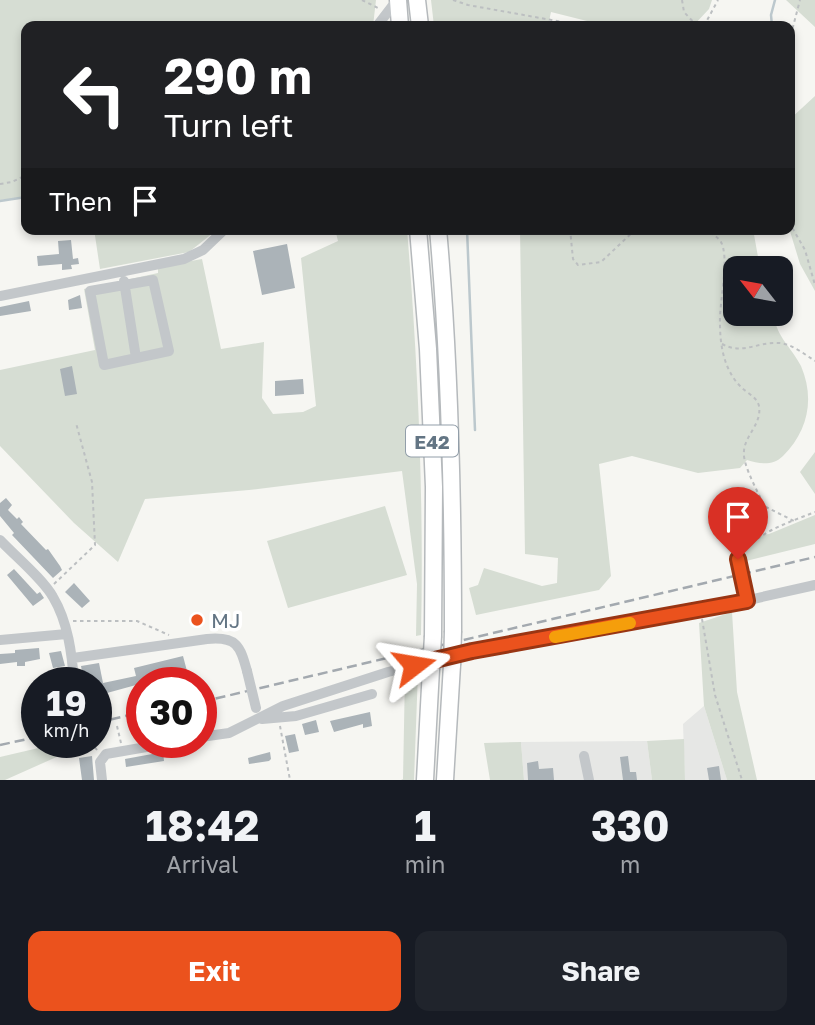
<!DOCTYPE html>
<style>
:root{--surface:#171b24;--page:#20242c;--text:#f1f3f6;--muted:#9ea1a6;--accent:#eb521d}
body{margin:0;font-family:"Golos Text",sans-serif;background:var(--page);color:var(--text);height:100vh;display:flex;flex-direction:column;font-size:26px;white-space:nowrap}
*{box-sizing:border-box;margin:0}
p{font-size:23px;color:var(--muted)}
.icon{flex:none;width:38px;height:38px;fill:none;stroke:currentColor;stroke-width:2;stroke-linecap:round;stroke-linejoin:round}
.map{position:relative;height:780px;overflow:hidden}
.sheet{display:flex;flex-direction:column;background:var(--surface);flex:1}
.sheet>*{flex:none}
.hud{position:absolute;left:21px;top:21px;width:774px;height:214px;border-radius:14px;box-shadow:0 4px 10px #0003;background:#202124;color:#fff;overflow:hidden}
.needle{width:46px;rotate:301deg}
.controls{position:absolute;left:723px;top:256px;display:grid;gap:14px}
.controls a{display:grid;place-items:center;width:70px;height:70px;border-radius:14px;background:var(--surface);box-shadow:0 4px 10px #0003;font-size:35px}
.speed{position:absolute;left:21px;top:667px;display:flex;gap:14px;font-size:35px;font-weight:700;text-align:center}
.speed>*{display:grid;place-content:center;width:91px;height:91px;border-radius:50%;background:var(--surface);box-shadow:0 4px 10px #0003;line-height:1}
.speed small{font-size:18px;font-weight:400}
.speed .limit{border:10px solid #d22;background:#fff;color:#111}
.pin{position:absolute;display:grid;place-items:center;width:60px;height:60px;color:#fff;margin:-72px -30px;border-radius:50% 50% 50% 0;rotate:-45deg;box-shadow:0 0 7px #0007}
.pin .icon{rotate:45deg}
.me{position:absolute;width:77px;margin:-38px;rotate:76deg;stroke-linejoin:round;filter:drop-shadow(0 0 5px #0008)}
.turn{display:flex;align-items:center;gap:24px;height:147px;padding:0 28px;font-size:32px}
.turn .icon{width:91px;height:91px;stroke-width:2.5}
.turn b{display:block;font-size:49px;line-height:60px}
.then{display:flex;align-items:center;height:66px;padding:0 28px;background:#0003;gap:14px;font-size:26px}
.eta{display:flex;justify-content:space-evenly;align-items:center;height:119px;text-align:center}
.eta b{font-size:42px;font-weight:700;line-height:49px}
.button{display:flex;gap:14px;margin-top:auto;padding:14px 28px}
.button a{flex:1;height:80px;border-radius:14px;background:var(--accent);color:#fff;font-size:28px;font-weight:700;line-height:80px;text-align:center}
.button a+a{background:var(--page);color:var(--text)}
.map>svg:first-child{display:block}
.built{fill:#e6e7e5}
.green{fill:#d6ddd3}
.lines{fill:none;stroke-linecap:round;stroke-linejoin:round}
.stream{stroke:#bcc8cd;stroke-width:2.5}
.building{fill:#abb3b8}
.highway-casing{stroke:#b5b9bc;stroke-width:19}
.path{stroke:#bcbfc1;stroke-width:2;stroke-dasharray:3.5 3.5;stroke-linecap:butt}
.minor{stroke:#c3c7ca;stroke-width:10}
.highway{stroke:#fff;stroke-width:16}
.rail{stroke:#a3a9af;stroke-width:2.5;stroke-dasharray:10 5;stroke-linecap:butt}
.highway-bridge-casing{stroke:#b5b9bc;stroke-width:19;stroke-linecap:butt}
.minor-bridge{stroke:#c3c7ca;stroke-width:10}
.highway-bridge{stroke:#fff;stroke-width:16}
.route-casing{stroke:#993513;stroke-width:18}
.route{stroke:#eb521d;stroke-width:12}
.slow{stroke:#f59e0b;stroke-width:12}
.poi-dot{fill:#eb521d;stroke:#fff;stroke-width:2.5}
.labels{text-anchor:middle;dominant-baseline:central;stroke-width:7;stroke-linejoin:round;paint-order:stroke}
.shield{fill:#fff;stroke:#929ea9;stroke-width:2}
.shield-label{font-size:19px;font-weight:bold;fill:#637584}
.poi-label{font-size:21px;fill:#637584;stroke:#fff;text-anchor:start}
</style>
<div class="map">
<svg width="815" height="780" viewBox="0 0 815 780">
<rect width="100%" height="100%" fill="#f6f6f2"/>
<path class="built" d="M704,706L727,780H685L683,724Z
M647,741L652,780H524L521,742Z"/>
<path class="green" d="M0,0H376L373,26H26V198L0,200Z
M431,0H712L709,9L693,26H607L551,12L548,26H434Z
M786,0H815V27Z
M815,96V291L800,264L789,228V120Z
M94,229H218L189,252L100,269Z
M335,229H407C418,364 424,500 421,635L416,636L417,584L402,471L249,490L145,499L118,562L74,523L0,446V370L95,350L84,289L158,273V267L202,259L221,349L264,342L262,398L273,414L303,412L316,406L301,258L338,241Z
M520,229H753L760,268H735V313H774C774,334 792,348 801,366C815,399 808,431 783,456C773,466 759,464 747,460L740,468L698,473L632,456L599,464L611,576L599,590L476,615L469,588L478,585L484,568L542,586L557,583L558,558L525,554Z
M815,452V494L800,472Z
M385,506L407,575L288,608L267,541Z
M815,515V544L746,561L744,542L747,538L769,534Z
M732,612L737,692L757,780H727L704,706L699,623Z
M418,672L414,780H401L403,779L405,674Z
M684,739L685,780H652L647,741Z
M64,742H71L70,751L5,780H0V757Z
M521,742L524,780H490L484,743Z"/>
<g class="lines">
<path class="stream" d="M772,26L771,15L775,0
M0,201L26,197
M467,229L475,430"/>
</g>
<path class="building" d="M71,240L73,259L78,258L79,264L71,265L72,269L62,270V264L38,266L37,256L59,254L58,241Z
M287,244L295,288L262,295L253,251Z
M80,295L82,308L69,310L68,300Z
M29,301L31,311L0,316V307Z
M72,366L77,394L65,396L60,369Z
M303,379L304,394L275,396V381Z
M6,498L12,505L8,510L17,519L19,517L23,522L21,524L46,550L48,549L60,566L62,570L53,578L12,535L14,533L0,516V503Z
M14,569L37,594L40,592L44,598L33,606L7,575Z
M74,583L90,601L82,608L65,592Z
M39,648L40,659L25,662V666H17V662L0,664V654L15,653V650Z
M61,651L65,666L53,668L49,653Z
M183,656L187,671L96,696V682H84L81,666L99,663L103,683L136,676L134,668Z
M370,712L372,726L363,728V724L334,732L330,721Z
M316,720L319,732L305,735L302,724Z
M295,734L299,751L289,753L285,736Z
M163,752L164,761L126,767L125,759Z
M270,752L271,759L269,761L249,764L248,758Z
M92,756L94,780H82L79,758Z
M628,756L630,772H636L637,780H623L620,757Z
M538,761L539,769L553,768L554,780H528L527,763Z
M719,766L721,780H709L707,768Z"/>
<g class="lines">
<g class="highway-casing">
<path id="highway" d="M398,0L400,26
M417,0L420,26
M418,229L428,349L434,487L433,636
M438,229C450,363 453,497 453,631
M425,780L431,669
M445,780L452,665"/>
</g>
<path class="path" d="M362,0L380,9
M453,0L468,5L585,26
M682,0L684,12L697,26
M704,26L718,0
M789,42L800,0
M0,184L12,182L26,175
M789,222L805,250L815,285
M570,229L573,259L578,265L601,262L636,229
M704,229C711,233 717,236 721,242C730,259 719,303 720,323C720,346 724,370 741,387C747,393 757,397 759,406C762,424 745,435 744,451C742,465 759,493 764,506L794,521
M722,344C742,355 757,342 778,343C791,343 804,354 815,361
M729,524L754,516L764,507
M742,553C760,531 790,522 815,512
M54,584L95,545L92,482L76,423
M702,619L715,695L742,780
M73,621H137L169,635
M117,726L121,743
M280,726L290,780
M91,742L78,744L79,748L93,745L97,750"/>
<path class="minor" d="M377,26L397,0
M153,280L169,351L104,365L90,291Z
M124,281L136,358
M0,296L184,259L203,250L225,229
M0,540C15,556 43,579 53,597C68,622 72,654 74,682
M0,640L67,634
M73,658L207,639C237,636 240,646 247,671
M262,719L296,716L372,694
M201,737L229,733L283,706L388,672L472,651L700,611L815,585
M584,756L589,780
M102,780L100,762L106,754L175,742"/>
<use href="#highway" class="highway"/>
<path class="rail" d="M201,702L815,557
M96,723L142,712
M0,745L37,737"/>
<g class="highway-bridge-casing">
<path id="highway-bridge" d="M452,665L453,631
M431,669L433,636"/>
</g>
<path class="minor-bridge" d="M738,560L744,587
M247,671L256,708"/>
<use href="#highway-bridge" class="highway-bridge"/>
</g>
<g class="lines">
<g class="route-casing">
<path id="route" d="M414,665L472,651L747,601L738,559"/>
</g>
<use href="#route" class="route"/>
<path class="slow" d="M555,637L630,623"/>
</g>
<circle class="poi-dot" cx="197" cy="620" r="7"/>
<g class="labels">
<rect class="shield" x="406" y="425.5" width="52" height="31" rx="5"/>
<g class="shield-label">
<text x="432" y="441">E42</text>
</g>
<g class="poi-label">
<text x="211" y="620">MJ</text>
</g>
</g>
</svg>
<div class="controls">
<a><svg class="needle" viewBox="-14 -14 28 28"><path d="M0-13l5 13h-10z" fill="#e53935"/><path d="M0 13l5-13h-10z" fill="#9ea1a6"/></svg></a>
</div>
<div class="speed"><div>19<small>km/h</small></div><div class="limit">30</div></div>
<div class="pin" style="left:738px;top:559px;background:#d93025"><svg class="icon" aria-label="arrive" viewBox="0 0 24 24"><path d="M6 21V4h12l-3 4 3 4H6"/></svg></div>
<svg class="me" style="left:414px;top:665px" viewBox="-20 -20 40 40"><path d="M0-17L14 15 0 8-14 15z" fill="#eb521d" stroke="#fff" stroke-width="4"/></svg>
<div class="hud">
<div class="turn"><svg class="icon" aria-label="left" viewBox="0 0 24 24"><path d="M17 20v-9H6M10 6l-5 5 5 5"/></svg><div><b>290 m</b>Turn left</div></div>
<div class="then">Then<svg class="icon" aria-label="arrive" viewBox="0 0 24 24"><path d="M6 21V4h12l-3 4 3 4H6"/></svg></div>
</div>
</div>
<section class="sheet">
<div class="eta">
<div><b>18:42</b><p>Arrival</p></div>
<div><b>1</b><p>min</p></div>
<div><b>330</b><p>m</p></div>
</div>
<div class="button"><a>Exit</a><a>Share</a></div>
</section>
